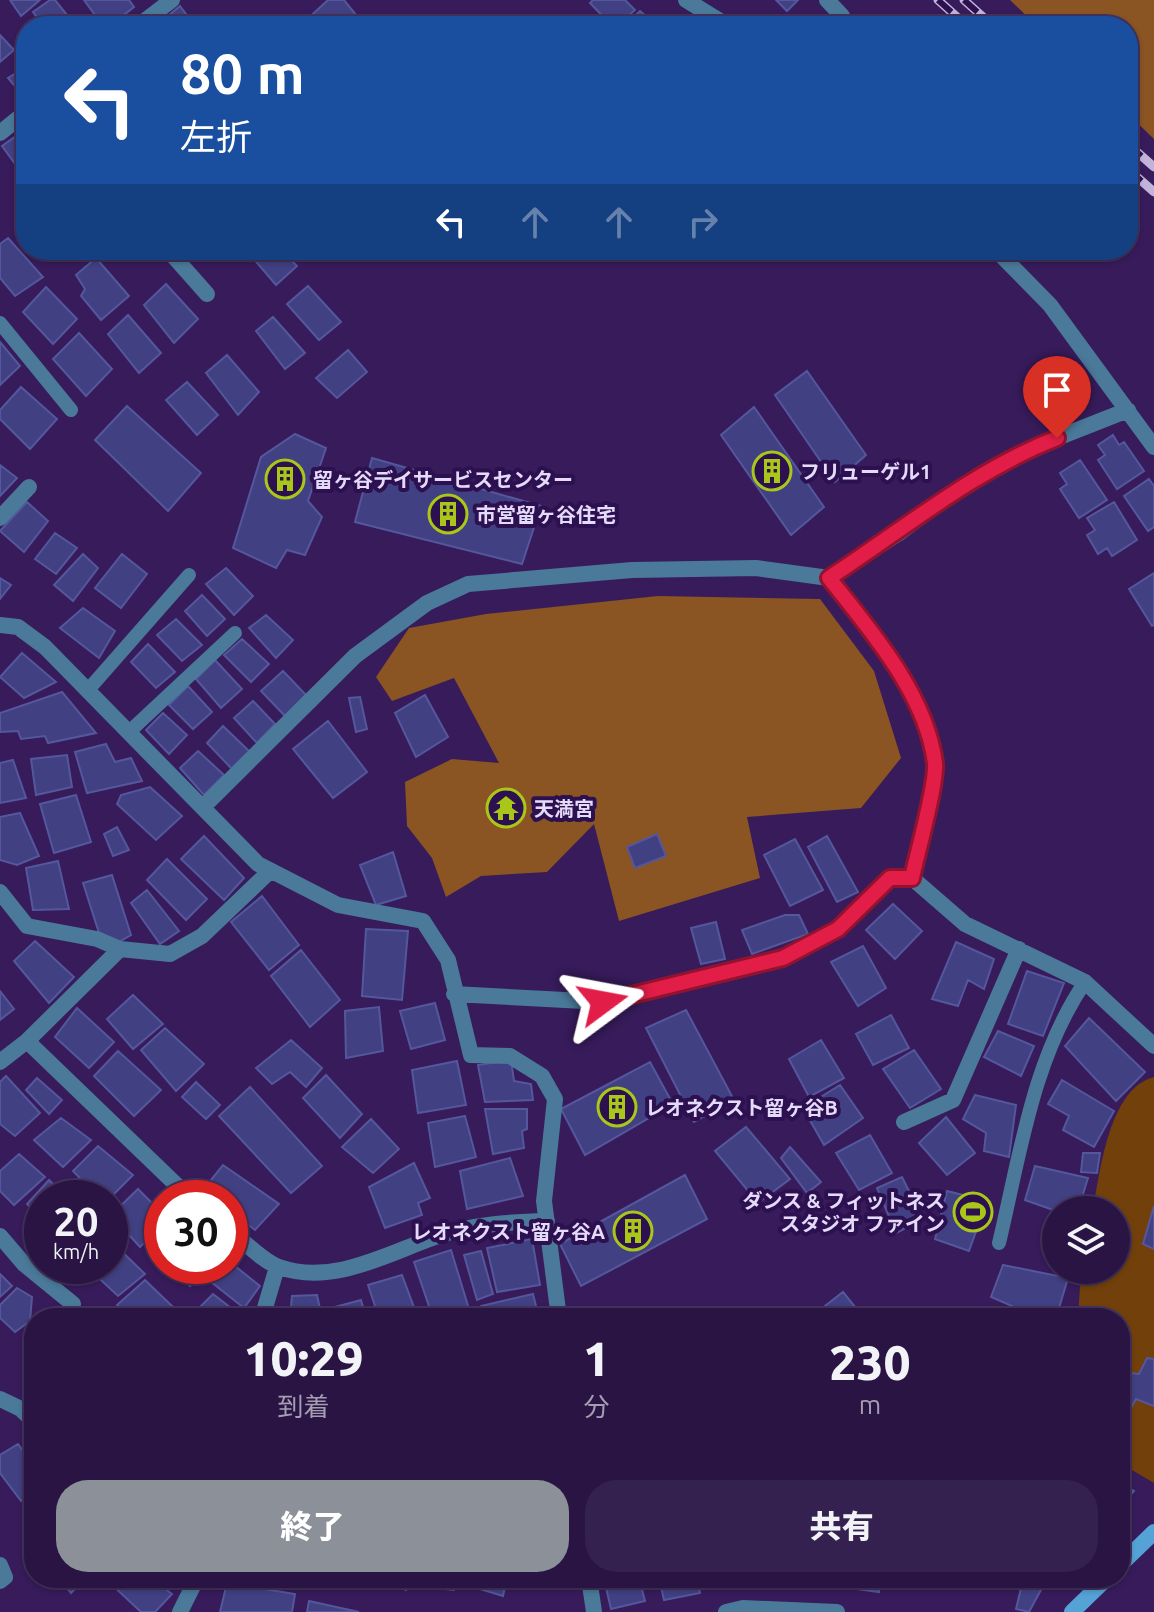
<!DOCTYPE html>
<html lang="ja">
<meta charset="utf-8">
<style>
:root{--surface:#291444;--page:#35214f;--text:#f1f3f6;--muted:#a59eb2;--line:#45335d;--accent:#8c9099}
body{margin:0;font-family:Ubuntu,"Noto Sans JP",sans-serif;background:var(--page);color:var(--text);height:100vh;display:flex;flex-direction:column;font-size:30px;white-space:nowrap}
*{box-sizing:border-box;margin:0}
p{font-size:26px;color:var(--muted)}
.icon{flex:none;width:44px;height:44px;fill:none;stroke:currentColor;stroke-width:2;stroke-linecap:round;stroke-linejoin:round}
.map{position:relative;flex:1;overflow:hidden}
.details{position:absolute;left:24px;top:1308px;width:1106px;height:280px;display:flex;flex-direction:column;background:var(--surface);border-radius:32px;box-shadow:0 2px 6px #0004,0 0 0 2px var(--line)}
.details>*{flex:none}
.hud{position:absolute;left:16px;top:16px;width:1122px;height:244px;border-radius:32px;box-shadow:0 2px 6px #0004,0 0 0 2px var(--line);background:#1a4fa0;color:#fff;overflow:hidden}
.controls{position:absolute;left:1042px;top:1196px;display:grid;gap:16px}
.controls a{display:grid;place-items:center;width:88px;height:88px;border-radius:50%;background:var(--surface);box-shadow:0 2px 6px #0004,0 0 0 2px var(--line);font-size:40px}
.speed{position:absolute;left:24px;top:1180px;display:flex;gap:16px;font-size:40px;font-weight:700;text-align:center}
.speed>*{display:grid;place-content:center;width:104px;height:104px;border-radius:50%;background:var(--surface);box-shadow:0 2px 6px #0004,0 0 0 2px var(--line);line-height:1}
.speed small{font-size:20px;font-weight:400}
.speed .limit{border:12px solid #d22;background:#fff;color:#111}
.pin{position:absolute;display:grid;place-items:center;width:68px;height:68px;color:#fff;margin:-82px -34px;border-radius:50% 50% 50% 0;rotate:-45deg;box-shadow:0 0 8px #0007}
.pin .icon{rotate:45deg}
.me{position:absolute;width:88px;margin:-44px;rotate:77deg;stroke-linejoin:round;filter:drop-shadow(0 0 6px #0008)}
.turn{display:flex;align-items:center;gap:28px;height:168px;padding:0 32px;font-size:36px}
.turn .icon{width:104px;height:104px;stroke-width:2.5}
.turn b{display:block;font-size:56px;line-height:68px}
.lanes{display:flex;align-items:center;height:76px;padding:0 32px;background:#0003;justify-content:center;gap:40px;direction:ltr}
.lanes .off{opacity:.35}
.eta{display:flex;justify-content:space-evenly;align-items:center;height:136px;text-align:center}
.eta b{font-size:48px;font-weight:800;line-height:56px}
.primary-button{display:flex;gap:16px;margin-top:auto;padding:16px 32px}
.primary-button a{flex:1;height:92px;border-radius:32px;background:var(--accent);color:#fff;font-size:32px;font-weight:800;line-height:92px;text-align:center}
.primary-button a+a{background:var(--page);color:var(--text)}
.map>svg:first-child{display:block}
.green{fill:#72400b}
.forest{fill:#8a5423}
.building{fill:#404083;stroke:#55579c;stroke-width:2}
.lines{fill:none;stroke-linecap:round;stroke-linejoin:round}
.lane{stroke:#4a7999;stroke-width:14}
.street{stroke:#4a7999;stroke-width:16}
.secondary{stroke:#54a2d6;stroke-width:16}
.rail-casing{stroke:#c1b3d9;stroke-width:9}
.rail{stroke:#2d104f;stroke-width:6;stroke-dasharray:18;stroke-linecap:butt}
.route-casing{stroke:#92132f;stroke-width:20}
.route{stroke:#e11d48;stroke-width:14}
.labels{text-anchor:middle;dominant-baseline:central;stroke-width:8;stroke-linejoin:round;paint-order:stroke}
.poi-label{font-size:20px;font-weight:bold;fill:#e4daf9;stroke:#2d104f;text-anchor:start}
</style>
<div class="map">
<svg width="1154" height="1612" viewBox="0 0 1154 1612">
<rect width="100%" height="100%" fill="#371b5b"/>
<path class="green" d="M1154,1077V1483L1120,1463V1318H1078L1081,1270H1116V1210H1093C1100,1172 1109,1088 1154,1077Z"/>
<path class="forest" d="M1010,0H1154V139L1128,114V26H1037Z
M658,596L820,599L874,671L901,758L861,808L747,817L760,878L619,921L594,824L547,872L481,876L446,897L432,858L407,826L405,782L452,759L499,763L454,678L392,701L376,677L409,628L486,614Z"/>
<path class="building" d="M10,0H40L21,16Z
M50,0H55L76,26H43L33,12Z
M84,0H129L134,7L110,26H103Z
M328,0H344L365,26H306L303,23Z
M593,0H625L635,10L617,26H612L590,3Z
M776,0H798L787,11Z
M180,6L195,26H156Z
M640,11L657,26H624Z
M0,35L14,50L0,62Z
M26,67V98H25L8,78Z
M26,129V179L2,146Z
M8,238L43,277L15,296L0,278V244Z
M263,250H281L297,266L276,285L253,258Z
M96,258L129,296L101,320L81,296L85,289L76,275Z
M166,284L198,319L174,343L144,305Z
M308,286L341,322L319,340L287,304Z
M46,287L77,319L53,344L23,312Z
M128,315L161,353L139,373L108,334Z
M273,317L305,353L285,369L256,331Z
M79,333L112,369L86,396L53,359Z
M0,342L20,366L0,385Z
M348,350L367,372L337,398L316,378Z
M227,355L259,392L238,415L206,373Z
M807,371L866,455L835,482L775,395Z
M187,382L218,415L197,435L166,400Z
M21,387L57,419L30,449L0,419V410Z
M127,406L201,473L168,511L95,440Z
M754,407L824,507L791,535L721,435Z
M295,434L326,448L308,501L322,517L305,555L287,550L276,568L233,548L261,457Z
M1113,435L1119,445L1124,442L1144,471L1117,489L1098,460L1105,455L1098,445Z
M372,458L541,506L522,564L355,522Z
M1080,460L1107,500L1079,518L1060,489L1067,484L1060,473Z
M0,465L17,478L0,496Z
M1149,479L1154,486V527L1148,531L1124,496Z
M27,502L48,521L24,552L0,531Z
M1114,502L1137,540L1112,556L1107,548L1098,554L1087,535L1095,530L1087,518Z
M55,533L77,548L56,574L35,559Z
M83,554L98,568L73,601L54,585Z
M122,554L147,574L121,608L95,588Z
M226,568L253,596L234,615L206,584Z
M1154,573V625L1152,626L1129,589Z
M0,578L11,585L0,599Z
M202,595L225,619L207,636L185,611Z
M83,608L115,631L99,658L60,628Z
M266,615L293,640L276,658L249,628Z
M176,619L202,645L182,661L157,635Z
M242,639L269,664L251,682L224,655Z
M148,644L175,672L156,688L131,662Z
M22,653L56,682L24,698L0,677Z
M215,660L242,689L221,708L196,679Z
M283,671L306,695L285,716L261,691Z
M188,686L212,712L193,729L169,705Z
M62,692L96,733L48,743L45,736L21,739L18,731L0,732V713Z
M425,695L448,737L416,757L395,713Z
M360,697L367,729L356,732L349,698Z
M253,701L275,724L257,743L234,718Z
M163,713L187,735L169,754L146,730Z
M328,721L367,772L333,798L293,749Z
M223,726L250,752L232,769L207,743Z
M106,744L115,762L131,758L142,781L87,793L75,752Z
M198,751L224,775L204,795L180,768Z
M67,755L72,787L36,795L31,759Z
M13,760L26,798L0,803V763Z
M150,787L182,816L156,840L117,804L121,795Z
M517,792L522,819L502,825L496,796Z
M76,795L91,842L54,853L40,804Z
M20,813L39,856L17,865L0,860V817Z
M117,827L129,850L113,856L104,834Z
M657,834L666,856L635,868L627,847Z
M204,836L244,878L224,900L181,859Z
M827,836L858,892L837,902L808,847Z
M795,839L823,890L790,906L764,855Z
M393,852L406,896L376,905L360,865Z
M167,859L207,899L186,920L147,880Z
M58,861L69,909L33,910L26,868Z
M112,875L131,935L119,942L99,933L83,883Z
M147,890L179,931L160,944L131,903Z
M262,896L299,945L269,970L231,922Z
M893,904L922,931L895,959L866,930Z
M785,915H799L808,934L752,954L742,930Z
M716,922L725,959L701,964L691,928Z
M366,929L408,931L402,1000L362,996Z
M35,941L74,977L49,1003L14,961Z
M956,942L994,959L984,989L968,980L958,1006L932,999Z
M863,946L886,988L858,1006L831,962Z
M301,950L340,1000L310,1027L271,976Z
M1027,971L1064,983L1043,1036L1008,1024Z
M0,991L14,1009L0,1020Z
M133,995L163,1024L133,1049L107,1019Z
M435,1003L445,1040L411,1049L400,1011Z
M379,1007L383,1051L346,1058L345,1011Z
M77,1008L114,1042L89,1068L55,1037Z
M686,1010L734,1100L694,1122L646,1028Z
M891,1015L909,1048L873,1065L856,1034Z
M1089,1018L1145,1072L1116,1101L1065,1046Z
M165,1028L204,1064L176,1091L141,1050Z
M998,1031L1034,1046L1021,1076L984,1057Z
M291,1040L322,1068L306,1087L290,1072L272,1084L256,1068Z
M821,1040L844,1078L809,1097L789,1059Z
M914,1050L941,1089L910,1108L883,1069Z
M118,1051L161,1090L134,1116L94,1076Z
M511,1060L514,1081L531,1084L533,1100L485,1102L478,1065Z
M457,1061L466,1105L418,1113L412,1070Z
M650,1062L673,1104L585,1155L561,1109Z
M326,1075L362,1114L340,1138L303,1098Z
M6,1076L40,1113L15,1136L0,1124V1082Z
M37,1078L62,1100L49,1114L26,1090Z
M1062,1080L1114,1111L1094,1147L1063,1130L1069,1116L1048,1104Z
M196,1082L220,1105L206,1119L182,1097Z
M840,1085L863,1118L824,1145L803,1108Z
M250,1087L322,1166L291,1193L219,1116Z
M975,1095L1016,1105L1009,1157L984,1151L986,1133L963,1119Z
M485,1109H527V1129L522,1131L524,1148L493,1154Z
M465,1116L476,1157L435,1167L428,1123Z
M946,1117L975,1153L947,1175L919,1143Z
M61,1118L91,1140L63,1167L34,1140Z
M371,1119L399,1149L373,1173L342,1147Z
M746,1127L790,1179L758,1203L715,1151Z
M870,1135L892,1173L859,1190L836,1153Z
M98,1146L133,1175L110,1198H99L73,1171Z
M790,1147L821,1182L807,1193L781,1158Z
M1083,1153H1100L1097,1173L1081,1172Z
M19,1154L45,1177L14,1205L0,1191V1171Z
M510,1158L523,1196L467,1209L460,1171Z
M414,1163L430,1198L418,1203L422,1215L385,1228L369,1187Z
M223,1165L279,1204L255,1230L230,1211V1198H212L202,1191Z
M1035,1166L1088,1178L1078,1210L1056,1211L1025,1200Z
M685,1175L707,1219L581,1286L560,1244Z
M902,1177L923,1219L896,1233L877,1188Z
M49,1180L68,1198H42V1220L27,1204Z
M138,1189L162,1213V1225L140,1247L111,1215Z
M947,1191L987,1201L969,1251L935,1239Z
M1154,1206V1249L1143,1244Z
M162,1235V1260L150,1248Z
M532,1239L540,1285L497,1292L487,1248Z
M114,1244L145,1274L118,1296L87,1267L110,1266V1248Z
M451,1250L469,1309L433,1318L414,1262Z
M481,1251L493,1294L477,1300L464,1255Z
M230,1262L260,1286L244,1308L206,1278L219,1266H230Z
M1003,1265L1068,1278L1056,1318H1040L991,1297Z
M169,1266H208L190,1286Z
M0,1274L12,1286L0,1297Z
M402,1275L418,1318H379L368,1285Z
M145,1280L172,1306L159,1318H130L117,1305Z
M17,1288L32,1297L30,1321L15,1332L0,1318V1305Z
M843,1292L864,1318L812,1316Z
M213,1294L244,1318H198L193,1314Z
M533,1294L539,1318H483L481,1306Z
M317,1295L322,1318H290L292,1296Z
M361,1300L366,1318H333L331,1308Z
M1147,1358L1154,1359V1406L1136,1399L1128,1413L1120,1409V1372L1139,1374Z
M18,1444L34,1466V1492L21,1501L0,1473V1455Z
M1120,1483L1134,1491L1120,1507Z
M59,1578H76L81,1583L71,1593Z
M116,1578H151L172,1594L155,1612H141L111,1584Z
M370,1578H409L406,1590Z
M415,1578H455L454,1590L414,1586Z
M461,1578H507L503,1596L460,1583Z
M541,1578H571L566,1589Z
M639,1578L645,1601L611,1609L604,1579Z
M659,1578H697L700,1593L664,1600Z
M850,1578H880L879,1592L849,1588Z
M885,1578H938L936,1588L885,1582Z
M1023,1580L1042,1588L1029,1612L1016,1609Z
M227,1583L295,1594L292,1612H220Z
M309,1601L359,1612H307Z"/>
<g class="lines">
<path class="lane" d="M0,323L71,410
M88,690L189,575
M129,732L235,633
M999,1243C1020,1155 1033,1058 1085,982"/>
<path class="street" d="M686,0L728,26
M827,0L842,16L834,26
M138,26L172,0
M0,133L26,112
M168,250L207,294
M996,250L1050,305L1154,447
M0,518L29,487
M829,578L899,533L963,485L1034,447L1128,410
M0,625L18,627L45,647L258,864L338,905L423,921L448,960L471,1055L510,1056L542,1076L555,1099L544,1201L559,1318
M203,807L355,656L427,603L468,584L632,570L756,568L829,578C870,631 926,694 935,763C937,783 917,854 912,878
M0,892L27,926L97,939L120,949L170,954L202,936L269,872
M454,994L603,1002L783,958L838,929L890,878H912L965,924L1085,982L1154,1046
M27,1041L190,1198
M0,1062L27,1041L120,949
M904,1122L953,1100L1019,949
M230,1230C244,1241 262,1261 279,1267C334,1286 388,1253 438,1236C474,1224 510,1222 547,1221
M0,1236L24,1264L73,1304
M262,1318L277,1267
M0,1399L21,1409L34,1422
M0,1565L5,1577L0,1581
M589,1578L594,1612
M180,1612L197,1578
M726,1612L743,1608L837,1612"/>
<path class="secondary" d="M1120,1565L1154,1532
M1072,1612L1107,1578"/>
<g class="rail-casing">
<path id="rail" d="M938,0L967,26
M964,0L993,26
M1128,144L1154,167
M1128,169L1154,192"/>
</g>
<use href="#rail" class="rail"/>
</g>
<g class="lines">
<g class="route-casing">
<path id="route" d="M603,1002L783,958L838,929L890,878H912C917,854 937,783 935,763C926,694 871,631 829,578C904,529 973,471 1057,438"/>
</g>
<use href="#route" class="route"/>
</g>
<defs>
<g id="building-ring" transform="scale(2)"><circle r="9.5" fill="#2d104f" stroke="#a9c719" stroke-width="1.5"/><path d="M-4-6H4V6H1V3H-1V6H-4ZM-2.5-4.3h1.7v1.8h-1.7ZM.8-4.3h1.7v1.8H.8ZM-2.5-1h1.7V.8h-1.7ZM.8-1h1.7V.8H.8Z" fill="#a9c719"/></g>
<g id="temple-ring" transform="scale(2)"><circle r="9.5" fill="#2d104f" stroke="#a9c719" stroke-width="1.5"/><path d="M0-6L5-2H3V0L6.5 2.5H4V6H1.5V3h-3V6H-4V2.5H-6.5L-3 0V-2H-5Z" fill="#a9c719"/></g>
<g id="stadium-ring" transform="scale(2)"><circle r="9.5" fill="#2d104f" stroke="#a9c719" stroke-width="1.5"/><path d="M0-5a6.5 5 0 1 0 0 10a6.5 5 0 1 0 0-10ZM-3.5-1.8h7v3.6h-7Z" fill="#a9c719"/></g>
</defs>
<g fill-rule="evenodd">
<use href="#building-ring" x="772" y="471"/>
<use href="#building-ring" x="285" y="479"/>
<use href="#building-ring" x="448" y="514"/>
<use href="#temple-ring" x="506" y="808"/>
<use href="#building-ring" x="617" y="1107"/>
<use href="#stadium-ring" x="973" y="1212"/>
<use href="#building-ring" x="633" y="1231"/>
</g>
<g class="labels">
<g class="poi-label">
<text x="800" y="471">フリューゲル1</text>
<text x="313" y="479">留ヶ谷デイサービスセンター</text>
<text x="476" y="514">市営留ヶ谷住宅</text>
<text x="534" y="808">天満宮</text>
<text x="645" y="1107">レオネクスト留ヶ谷B</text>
<text x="945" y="1200" text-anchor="end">ダンス &amp; フィットネス<tspan x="945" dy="23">スタジオ ファイン</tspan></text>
<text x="605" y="1231" text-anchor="end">レオネクスト留ヶ谷A</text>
</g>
</g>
</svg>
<div class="controls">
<a><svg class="icon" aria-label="layers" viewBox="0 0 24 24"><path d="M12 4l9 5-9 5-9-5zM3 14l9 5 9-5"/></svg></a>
</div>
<div class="speed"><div>20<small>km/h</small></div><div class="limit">30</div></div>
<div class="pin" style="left:1057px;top:438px;background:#d93025"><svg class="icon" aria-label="arrive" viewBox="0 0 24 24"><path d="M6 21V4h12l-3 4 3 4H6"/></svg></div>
<svg class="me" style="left:603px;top:1002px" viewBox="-20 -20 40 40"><path d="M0-17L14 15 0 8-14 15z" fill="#e11d48" stroke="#fff" stroke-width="4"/></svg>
<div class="hud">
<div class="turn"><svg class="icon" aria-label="left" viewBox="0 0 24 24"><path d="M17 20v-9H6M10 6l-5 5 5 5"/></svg><div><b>80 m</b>左折</div></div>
<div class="lanes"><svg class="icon" aria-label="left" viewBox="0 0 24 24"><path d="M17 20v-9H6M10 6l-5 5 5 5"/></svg><svg class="icon off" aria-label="ahead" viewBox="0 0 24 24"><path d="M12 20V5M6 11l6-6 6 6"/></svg><svg class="icon off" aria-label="ahead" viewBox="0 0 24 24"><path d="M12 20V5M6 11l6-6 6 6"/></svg><svg class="icon off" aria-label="right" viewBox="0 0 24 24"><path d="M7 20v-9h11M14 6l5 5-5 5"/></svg></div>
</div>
<section class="details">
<div class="eta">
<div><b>10:29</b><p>到着</p></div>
<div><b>1</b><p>分</p></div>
<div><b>230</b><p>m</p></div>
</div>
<div class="primary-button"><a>終了</a><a>共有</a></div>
</section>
</div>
